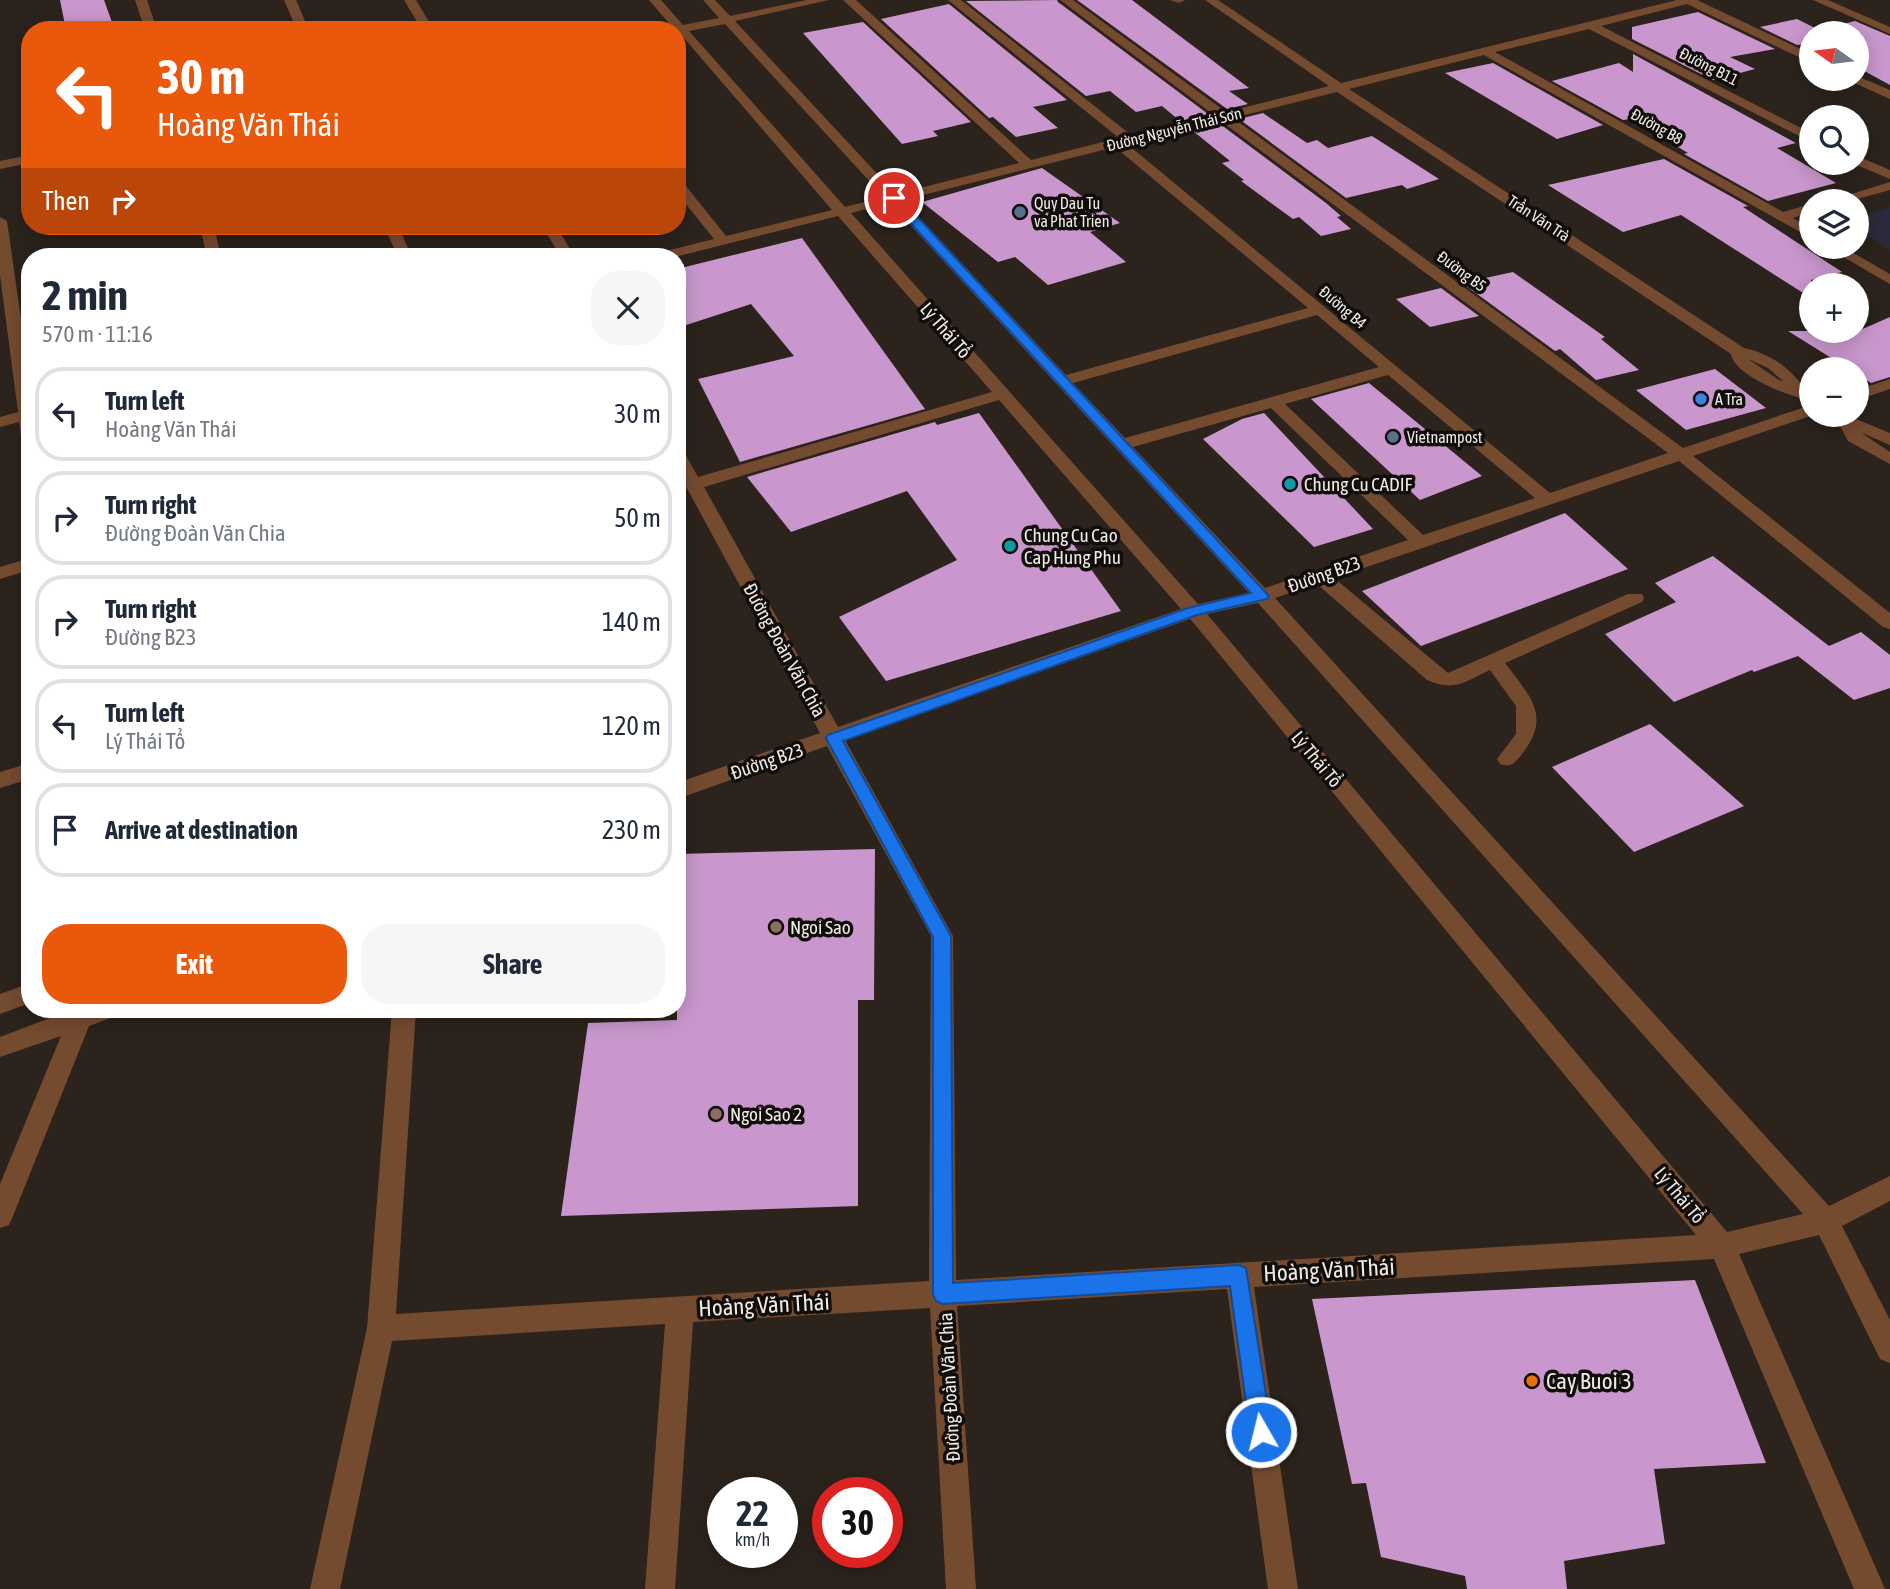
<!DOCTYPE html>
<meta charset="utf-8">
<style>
:root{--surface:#fff;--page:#f6f6f7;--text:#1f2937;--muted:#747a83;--line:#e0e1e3;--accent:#ea580c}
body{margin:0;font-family:"Asap Condensed",sans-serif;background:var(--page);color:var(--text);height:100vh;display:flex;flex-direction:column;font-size:26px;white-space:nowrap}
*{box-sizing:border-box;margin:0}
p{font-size:23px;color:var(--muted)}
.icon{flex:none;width:38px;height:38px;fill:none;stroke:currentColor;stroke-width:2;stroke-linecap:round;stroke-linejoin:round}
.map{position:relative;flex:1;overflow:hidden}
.details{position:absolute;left:21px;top:248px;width:665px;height:770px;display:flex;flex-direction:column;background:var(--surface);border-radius:28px;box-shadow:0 4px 18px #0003}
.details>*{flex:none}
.banner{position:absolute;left:21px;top:21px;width:665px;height:214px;border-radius:28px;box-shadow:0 4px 18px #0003;background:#ea580c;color:#fff;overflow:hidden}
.needle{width:46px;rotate:284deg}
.tools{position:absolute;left:1799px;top:21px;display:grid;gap:14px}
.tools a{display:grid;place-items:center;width:70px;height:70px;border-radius:50%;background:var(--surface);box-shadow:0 4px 18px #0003;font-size:35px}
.speed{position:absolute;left:707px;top:1477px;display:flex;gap:14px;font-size:35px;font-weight:700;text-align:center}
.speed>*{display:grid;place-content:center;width:91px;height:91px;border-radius:50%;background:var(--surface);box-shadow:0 4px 18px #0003;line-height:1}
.speed small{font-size:18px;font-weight:400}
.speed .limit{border:10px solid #d22;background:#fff;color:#111}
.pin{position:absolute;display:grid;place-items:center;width:60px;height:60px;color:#fff;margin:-30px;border:4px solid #fff;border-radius:50%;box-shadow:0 2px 7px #0007}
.me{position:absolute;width:77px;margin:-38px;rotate:352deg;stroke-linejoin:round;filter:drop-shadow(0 0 5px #0008)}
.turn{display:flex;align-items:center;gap:24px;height:147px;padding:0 21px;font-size:32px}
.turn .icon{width:91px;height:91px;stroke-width:2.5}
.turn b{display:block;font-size:49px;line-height:60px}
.then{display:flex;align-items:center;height:66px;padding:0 21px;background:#0003;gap:14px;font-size:26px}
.round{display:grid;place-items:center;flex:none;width:74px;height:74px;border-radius:28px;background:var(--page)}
.overview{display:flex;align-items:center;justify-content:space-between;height:119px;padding:0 21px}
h1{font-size:42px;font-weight:700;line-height:52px}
.cta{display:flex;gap:14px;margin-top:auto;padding:14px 21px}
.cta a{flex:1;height:80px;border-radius:28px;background:var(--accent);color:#fff;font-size:28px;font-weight:700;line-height:80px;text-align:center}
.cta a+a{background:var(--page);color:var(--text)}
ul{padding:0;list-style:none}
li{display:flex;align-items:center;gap:21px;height:94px;margin:0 14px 10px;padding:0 7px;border:4px solid var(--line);border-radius:28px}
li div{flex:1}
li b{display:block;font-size:26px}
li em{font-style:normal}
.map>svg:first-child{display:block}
.education{fill:#2c2a3a}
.building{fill:#c997cd}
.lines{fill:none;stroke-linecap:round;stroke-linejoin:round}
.minor{fill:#754b30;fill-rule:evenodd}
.route{fill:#1a73e8;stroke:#114b97;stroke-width:2}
.service-dot{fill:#5c6f8a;stroke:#110d0a;stroke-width:2.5}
.shop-dot{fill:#3f7fe0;stroke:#110d0a;stroke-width:2.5}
.culture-dot{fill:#0f9aa8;stroke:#110d0a;stroke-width:2.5}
.education-dot{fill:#8d6e63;stroke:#110d0a;stroke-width:2.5}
.food-dot{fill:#e8710a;stroke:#110d0a;stroke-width:2.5}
.labels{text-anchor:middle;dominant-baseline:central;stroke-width:7;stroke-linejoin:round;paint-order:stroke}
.far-street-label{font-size:16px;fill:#f0ebe6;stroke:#110d0a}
.far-poi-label{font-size:16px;fill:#f0ebe6;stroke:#110d0a;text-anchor:start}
.street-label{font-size:19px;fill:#f0ebe6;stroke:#110d0a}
.poi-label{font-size:19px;fill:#f0ebe6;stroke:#110d0a;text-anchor:start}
.near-street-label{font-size:23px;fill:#f0ebe6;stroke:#110d0a}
.near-poi-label{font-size:23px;fill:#f0ebe6;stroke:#110d0a;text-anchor:start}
</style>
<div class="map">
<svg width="1890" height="1589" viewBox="0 0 1890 1589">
<rect width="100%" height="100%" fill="#2b231c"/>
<path class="education" d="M1890,207V249L1857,230V217Z"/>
<path class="building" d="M60,0H104L113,25L66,30Z
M1057,0L1058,2L1208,114L1180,121L1162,106L1136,112L1110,91L1086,96L966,1Z
M1077,0H1132L1249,88L1229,91L1248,104L1227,109Z
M949,4L1067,100L1033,107L1058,128L1016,137L993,117L989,118L881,19Z
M1698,12L1775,49L1730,57L1755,69L1713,80L1632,39V27Z
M1797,19L1819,30L1855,21L1890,36V85L1857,67V33H1811V43L1797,45L1760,27Z
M863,22L971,122L933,131L938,136L902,144L803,33Z
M1633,54L1796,143L1777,148L1836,183L1768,201L1684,154L1688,153L1631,119L1623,120L1552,81L1619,63L1633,72Z
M1493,63L1603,125L1557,139L1445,73Z
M1263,113L1307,143L1317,140L1328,148L1372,136L1439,179L1407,189L1402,185L1346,198L1239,119Z
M1220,124L1326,203L1341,216L1337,217L1351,229L1321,236L1299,217L1293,219L1241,181L1244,180L1222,163L1230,161L1193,131Z
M1664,159L1748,206L1743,207L1842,272L1811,280V298L1681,215L1623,232L1548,185Z
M1042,168L1120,223L1090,232L1126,262L1048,285L1015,257L998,262L922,202Z
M802,238L925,409L740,462L698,379L794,356L751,304L677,328V269Z
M1513,272L1605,337L1601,339L1639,370L1596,380L1560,349L1555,351L1462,283Z
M1441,288L1479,316L1430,327L1396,299Z
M1890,317V377L1871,383L1857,374V369H1849L1788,331H1858Z
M1715,369L1766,408L1686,430L1636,390Z
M1369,383L1482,476L1420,500L1311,399Z
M979,413L1121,611L886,681L839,617L957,560L907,491L791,532L747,477L935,422L937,425Z
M1264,413L1373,529L1314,547L1203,439L1242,419Z
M1565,513L1628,569L1421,646L1362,591Z
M1713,556L1829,646L1861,632L1890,655V688L1854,700L1798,656L1754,672L1752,670L1674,702L1605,634L1676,602L1655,583Z
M1650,724L1744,806L1634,852L1552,767Z
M875,849L874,1000H858V1206L561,1216L588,1023L677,1020V854Z
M1695,1280L1766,1463L1654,1469L1665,1544L1564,1561L1567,1589H1467L1465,1576L1381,1557L1366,1483L1352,1484L1312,1299Z"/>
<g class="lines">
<path class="minor" d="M135,0H147L157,30H145Z
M284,0H296L309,30H297Z
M404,0H416L434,30H422Z
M649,0H661L683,25L719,18L703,0H715L730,16L807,0H829L735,21L896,194L1019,163L843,0H856L1031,160L1119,138L948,0H961L1131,135L1214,115L1060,0H1073L1226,112L1329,86L1205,0H1218L1341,83L1677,0H1697L1811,54V62L1807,61L1687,4L1601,26L1811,133V142L1589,29L1495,52L1783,212L1811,204V212L1793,218L1811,228V238L1484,55L1349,89L1744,348C1774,355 1791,369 1808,393L1800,398C1781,393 1734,374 1731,354L1337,92L1233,118L1683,448L1811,405L1813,415L1693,456L1890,613V629L1883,627L1679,461L1334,578L1448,673L1628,594H1642L1644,598L1642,602L1505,663C1530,696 1552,716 1522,754C1515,763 1511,768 1500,764L1497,759L1516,734V706L1490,670C1464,682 1455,692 1427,680L1317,584L1275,598L1829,1206L1890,1176V1201L1842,1226L1890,1320V1363L1880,1359L1819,1235L1739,1254L1885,1589H1854L1714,1259L1254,1287L1298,1589H1268L1227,1289L957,1306L976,1589H946L930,1308L693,1322L675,1589H645L665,1324L392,1341L340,1589H310L367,1328L392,1010H416L396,1314L929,1281L931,936L827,746L677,799V783L820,733L677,470V449L683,450L698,477L992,392L838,216L675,257H652L654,254L714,239L677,193V180L682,181L726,236L832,210L677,30H671L673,28ZM725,24L884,197L845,207L689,31ZM1221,121L1668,453L1550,493L1127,144ZM1115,147L1308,308L1066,375L903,200ZM890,203L1249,593L1198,604L851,213ZM1317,315L1379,367L1125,438L1073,383ZM1748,359L1768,368L1783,381L1779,380ZM1388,375L1535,498L1423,535L1285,404ZM999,400L1181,609L838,727L704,487ZM1271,408L1408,540L1265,588L1133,447ZM1258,603L1803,1214L1727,1232L1207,614ZM1190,619L1197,627L1696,1235L956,1280L953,936L845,740Z
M1170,0H1185L1179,3Z
M1813,0H1828L1890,27V34Z
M1857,76L1890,90V99L1852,82L1850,79H1857Z
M30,155V163L0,169V161Z
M1857,156L1890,170V179L1852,163H1857Z
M1890,182V190L1850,201H1829Z
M0,217L7,221L30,382V448L22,443L19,422L0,427V417L18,412L0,275Z
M200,226H214L221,257H207Z
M384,226H398L412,257H398Z
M542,226H556L575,257H561Z
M1826,247H1843L1890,274V284Z
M1890,379V389L1857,400V390Z
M1826,415H1846L1890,433V445L1860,432L1890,452V464L1848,441L1839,424Z
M30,558V570L0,579V567Z
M30,763V779L0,788V772Z
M30,983V1003L0,1014V994Z
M71,1010H117L113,1017L89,1026L13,1216L9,1225L0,1228V1184L61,1036L0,1057V1037Z"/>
</g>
<path class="route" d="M890,196H898L1269,596L1267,599L1197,615L843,741L951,936L953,1283L1239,1265L1246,1268L1272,1432L1268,1440L1261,1443L1253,1440L1250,1432L1230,1286L943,1304L936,1301L933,1294V937L826,738L828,735L1188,608L1251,593L890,201Z"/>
<g class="service-dot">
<circle cx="1020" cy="212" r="7"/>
<circle cx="1393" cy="437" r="7"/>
</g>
<circle class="shop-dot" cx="1701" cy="399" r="7"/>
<g class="culture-dot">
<circle cx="1290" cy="484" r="7"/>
<circle cx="1010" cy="546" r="7"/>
</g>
<g class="education-dot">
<circle cx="776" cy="927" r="7"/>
<circle cx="716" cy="1114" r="7"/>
</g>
<circle class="food-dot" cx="1532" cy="1381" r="7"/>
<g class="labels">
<g class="far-street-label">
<text transform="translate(1709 66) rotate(27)">Đường B11</text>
<text transform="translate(1657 126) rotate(29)">Đường B8</text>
<text transform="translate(1174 129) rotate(-14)">Đường Nguyễn Thái Sơn</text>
<text transform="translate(1539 218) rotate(33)">Trần Văn Trà</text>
<text transform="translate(1462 271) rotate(36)">Đường B5</text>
<text transform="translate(1343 307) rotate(40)">Đường B4</text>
</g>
<g class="far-poi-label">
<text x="1034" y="203">Quy Dau Tu<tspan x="1034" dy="18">va Phat Trien</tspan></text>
<text x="1715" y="399">A Tra</text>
<text x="1407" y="437">Vietnampost</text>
</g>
<g class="street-label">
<text transform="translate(946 330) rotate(49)">Lý Thái Tổ</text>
<text transform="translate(1324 574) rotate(-19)">Đường B23</text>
<text transform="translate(785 650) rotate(61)">Đường Đoàn Văn Chia</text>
<text transform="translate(1317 759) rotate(50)">Lý Thái Tổ</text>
<text transform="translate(767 761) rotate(-19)">Đường B23</text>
<text transform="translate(1680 1195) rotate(50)">Lý Thái Tổ</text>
<text transform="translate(949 1387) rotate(-93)">Đường Đoàn Văn Chia</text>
</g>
<g class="poi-label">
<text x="1304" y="484">Chung Cu CADIF</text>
<text x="1024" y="535">Chung Cu Cao<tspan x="1024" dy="22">Cap Hung Phu</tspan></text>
<text x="790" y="927">Ngoi Sao</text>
<text x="730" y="1114">Ngoi Sao 2</text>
</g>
<g class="near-street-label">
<text transform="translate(1329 1270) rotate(-3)">Hoàng Văn Thái</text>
<text transform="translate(764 1305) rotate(-3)">Hoàng Văn Thái</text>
</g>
<g class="near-poi-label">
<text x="1546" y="1381">Cay Buoi 3</text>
</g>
</g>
</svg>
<div class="tools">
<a><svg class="needle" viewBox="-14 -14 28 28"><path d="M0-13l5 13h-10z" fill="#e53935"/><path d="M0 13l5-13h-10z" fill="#747a83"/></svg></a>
<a><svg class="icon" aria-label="search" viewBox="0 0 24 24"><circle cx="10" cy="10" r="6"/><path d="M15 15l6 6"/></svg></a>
<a><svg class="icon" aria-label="layers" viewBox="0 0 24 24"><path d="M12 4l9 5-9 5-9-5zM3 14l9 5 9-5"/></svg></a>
<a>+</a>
<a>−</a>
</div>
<div class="speed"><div>22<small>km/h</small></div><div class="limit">30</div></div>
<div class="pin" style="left:894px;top:198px;background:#d93025"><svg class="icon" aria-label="arrive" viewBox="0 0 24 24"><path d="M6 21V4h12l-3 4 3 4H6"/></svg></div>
<svg class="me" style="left:1261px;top:1432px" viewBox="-20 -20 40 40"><circle r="17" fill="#1a73e8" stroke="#fff" stroke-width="3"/><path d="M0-11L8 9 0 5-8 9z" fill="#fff"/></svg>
<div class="banner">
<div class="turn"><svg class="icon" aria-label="left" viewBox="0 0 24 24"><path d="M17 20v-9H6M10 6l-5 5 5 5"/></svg><div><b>30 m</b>Hoàng Văn Thái</div></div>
<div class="then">Then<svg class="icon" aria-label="right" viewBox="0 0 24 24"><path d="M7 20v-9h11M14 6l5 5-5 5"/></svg></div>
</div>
<section class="details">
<div class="overview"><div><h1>2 min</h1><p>570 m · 11:16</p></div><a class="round"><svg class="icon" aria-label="close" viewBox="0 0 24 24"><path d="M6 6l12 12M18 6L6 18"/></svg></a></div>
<ul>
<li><svg class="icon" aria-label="left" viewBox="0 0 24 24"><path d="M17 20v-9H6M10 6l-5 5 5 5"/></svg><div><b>Turn left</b><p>Hoàng Văn Thái</p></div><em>30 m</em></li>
<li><svg class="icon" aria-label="right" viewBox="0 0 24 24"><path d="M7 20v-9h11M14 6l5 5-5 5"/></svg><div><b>Turn right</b><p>Đường Đoàn Văn Chia</p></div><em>50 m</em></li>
<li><svg class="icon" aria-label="right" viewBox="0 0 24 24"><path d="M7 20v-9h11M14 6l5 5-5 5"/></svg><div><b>Turn right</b><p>Đường B23</p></div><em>140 m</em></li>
<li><svg class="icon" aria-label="left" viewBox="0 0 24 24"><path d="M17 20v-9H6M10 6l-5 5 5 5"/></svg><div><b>Turn left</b><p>Lý Thái Tổ</p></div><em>120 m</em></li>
<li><svg class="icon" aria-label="arrive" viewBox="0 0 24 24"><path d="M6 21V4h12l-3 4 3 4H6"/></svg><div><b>Arrive at destination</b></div><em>230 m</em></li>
</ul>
<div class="cta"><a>Exit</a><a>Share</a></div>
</section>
</div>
